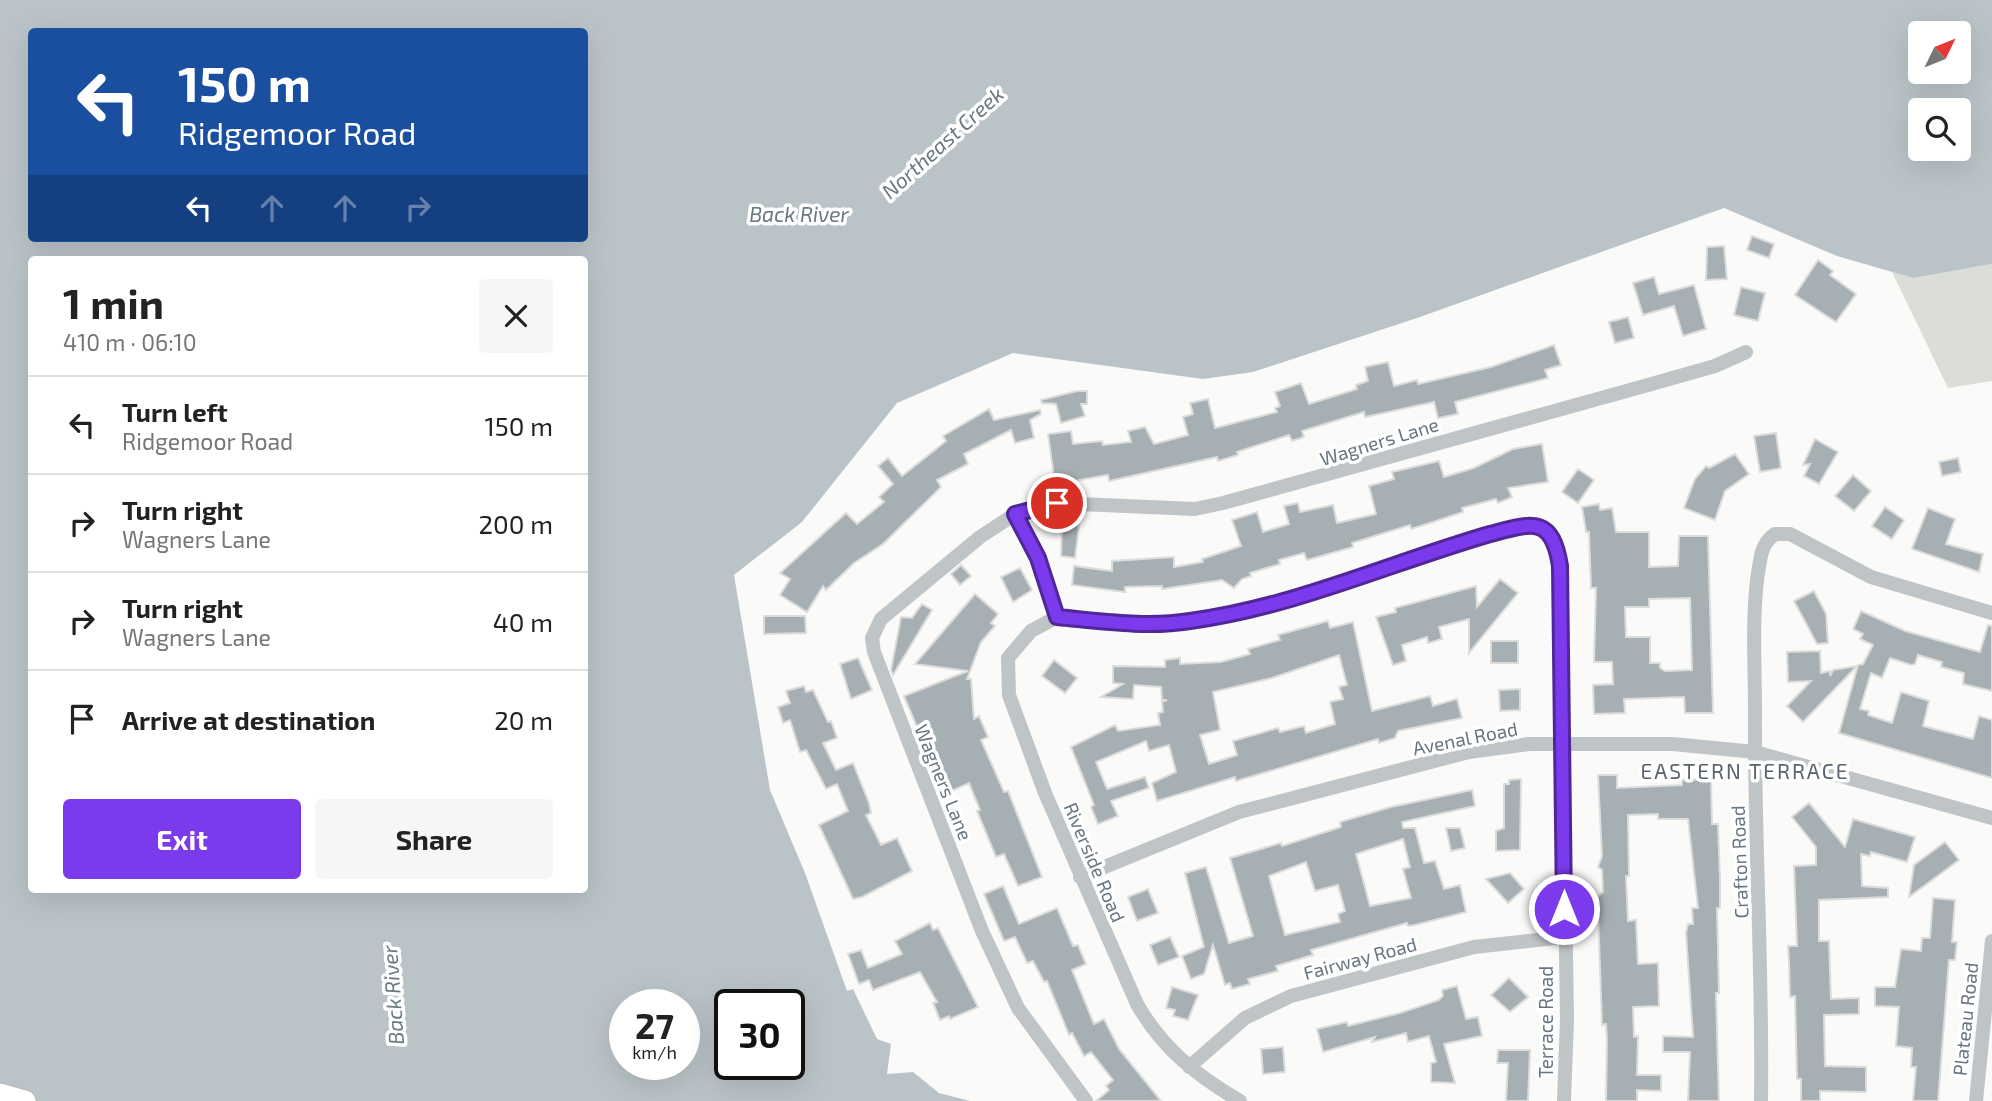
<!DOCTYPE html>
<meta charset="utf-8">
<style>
:root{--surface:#fff;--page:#f6f6f6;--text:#222;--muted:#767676;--line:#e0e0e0;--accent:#7c3aed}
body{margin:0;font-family:"Exo 2",sans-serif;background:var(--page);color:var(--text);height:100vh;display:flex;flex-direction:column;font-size:26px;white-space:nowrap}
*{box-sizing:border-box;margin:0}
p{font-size:23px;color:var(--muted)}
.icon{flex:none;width:38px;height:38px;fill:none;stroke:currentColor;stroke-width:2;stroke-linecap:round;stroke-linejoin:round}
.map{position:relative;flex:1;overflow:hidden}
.drawer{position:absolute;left:28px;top:256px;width:560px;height:637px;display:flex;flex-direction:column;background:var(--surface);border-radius:7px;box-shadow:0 7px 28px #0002}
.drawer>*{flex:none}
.top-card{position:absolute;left:28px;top:28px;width:560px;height:214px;border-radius:7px;box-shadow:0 7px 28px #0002;background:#1a4fa0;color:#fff;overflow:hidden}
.needle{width:46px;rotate:47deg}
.tools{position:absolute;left:1908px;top:21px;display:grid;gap:14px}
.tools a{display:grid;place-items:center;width:63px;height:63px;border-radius:7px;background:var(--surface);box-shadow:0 7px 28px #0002;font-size:35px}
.speed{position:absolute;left:609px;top:989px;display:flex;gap:14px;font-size:35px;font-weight:700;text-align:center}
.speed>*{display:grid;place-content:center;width:91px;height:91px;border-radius:50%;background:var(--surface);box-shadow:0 7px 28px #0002;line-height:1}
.speed small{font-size:18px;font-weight:400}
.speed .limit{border:4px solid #111;border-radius:10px;background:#fff;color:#111}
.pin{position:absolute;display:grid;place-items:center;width:60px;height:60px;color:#fff;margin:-30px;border:4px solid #fff;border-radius:50%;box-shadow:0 2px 7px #0007}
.me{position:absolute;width:77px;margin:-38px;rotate:0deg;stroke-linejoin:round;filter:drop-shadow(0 0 5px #0008)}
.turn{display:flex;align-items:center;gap:24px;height:147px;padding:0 35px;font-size:32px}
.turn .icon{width:91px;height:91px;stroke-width:2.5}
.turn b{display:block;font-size:49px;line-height:60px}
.lanes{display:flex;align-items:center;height:66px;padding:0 35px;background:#0003;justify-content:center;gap:35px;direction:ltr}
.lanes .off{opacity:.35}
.round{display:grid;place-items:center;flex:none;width:74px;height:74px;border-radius:7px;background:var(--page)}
.summary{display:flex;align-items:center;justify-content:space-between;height:119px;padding:0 35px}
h1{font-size:42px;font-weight:700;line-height:52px}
.primary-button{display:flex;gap:14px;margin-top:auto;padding:14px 35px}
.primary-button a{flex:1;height:80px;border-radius:7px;background:var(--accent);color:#fff;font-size:28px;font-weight:700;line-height:80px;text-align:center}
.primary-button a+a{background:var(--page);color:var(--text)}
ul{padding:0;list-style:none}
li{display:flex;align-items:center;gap:21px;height:98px;padding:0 35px;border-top:2px solid var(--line)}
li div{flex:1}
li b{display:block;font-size:26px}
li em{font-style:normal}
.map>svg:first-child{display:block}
.green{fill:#daded7}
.water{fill:#bac4c8;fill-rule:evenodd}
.building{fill:#a6afb4;stroke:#dcdcda;stroke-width:2;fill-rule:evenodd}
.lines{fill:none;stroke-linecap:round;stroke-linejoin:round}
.primary-casing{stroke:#b3b8bc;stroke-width:23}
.street{stroke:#bfc4c7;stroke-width:14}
.primary{stroke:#fff;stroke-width:21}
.route-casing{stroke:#51269a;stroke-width:18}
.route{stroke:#7c3aed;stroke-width:12}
.labels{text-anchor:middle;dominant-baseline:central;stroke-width:7;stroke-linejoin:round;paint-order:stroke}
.street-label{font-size:19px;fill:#667580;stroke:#fff}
.water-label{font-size:21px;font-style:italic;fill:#677981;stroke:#fff}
.neighbourhood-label{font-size:21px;letter-spacing:2px;fill:#59636c;stroke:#fff}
</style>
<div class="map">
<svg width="1992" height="1101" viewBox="0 0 1992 1101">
<rect width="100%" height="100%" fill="#fafaf8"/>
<path class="green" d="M1992,264V381L1948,388L1892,272L1913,278Z"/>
<path class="water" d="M0,0H1992V264L1913,278L1837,256L1724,208L1420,317L1253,372L1203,379L1013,353L897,403L802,522L734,575L770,790L805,873L847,991L853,989L877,1039L891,1044L887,1074L913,1072L939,1093L970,1101H0ZM32,32H584V238H32ZM1920,33H1958V72H1920ZM1920,110H1958V149H1920ZM32,259H584V889H32ZM625,1004H684V1064H625ZM730,1004H789V1064H730Z"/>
<path class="building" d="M1752,236L1774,244L1769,258L1747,250Z
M1724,246L1727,279L1706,280L1707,247Z
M1818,260L1833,271L1830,275L1856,294L1836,322L1795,295Z
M1654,277L1659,294L1694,285L1706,329L1683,336L1674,306L1643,315L1633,283Z
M1741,287L1765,293L1758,321L1734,315Z
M1628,317L1634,338L1615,343L1609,322Z
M1554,345L1561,365L1545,370L1548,378L1455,402L1458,414L1438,418L1434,402L1365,417L1364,412L1302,431L1304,437L1292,441L1289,435L1237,452L1238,455L1218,461L1217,457L1109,481L1108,475L1057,484L1054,477L1048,434L1071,431L1073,444L1102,441L1103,445L1131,442L1128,431L1145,427L1154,444L1188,435L1183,417L1193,414L1190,403L1208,399L1215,428L1277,412L1275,408L1280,406L1275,392L1301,383L1309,404L1357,389L1356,385L1368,381L1365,367L1388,362L1394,386L1417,380L1418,384L1491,367Z
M1077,391H1087V404H1081L1085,416L1061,423L1056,404L1042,403L1041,400Z
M989,409L994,420L1040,410L1041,414L1030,420L1034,438L1015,443L1011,430L964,454L968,464L937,480L941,487L883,544L854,563L826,590L823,586L807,612L780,595L790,579L780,573L846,513L857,524L884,502L879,497L893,484L878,466L888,458L902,476L946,441L943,436Z
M1776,433L1781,468L1760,472L1754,436Z
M1815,439L1838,452L1819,484L1804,476L1810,464L1803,465Z
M1542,444L1548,482L1508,488L1512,497L1498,503L1496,499L1462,508L1463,512L1433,522L1411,529L1410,525L1352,543L1353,547L1307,560L1304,553L1279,560L1280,564L1250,573L1251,576L1242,579L1234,588L1222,580L1162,589V586L1125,587V592L1072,585L1074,566L1112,571V561L1174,557V567L1203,562L1202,559L1241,546L1232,520L1257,512L1263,532L1289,524L1284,506L1298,503L1300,512L1333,505L1337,523L1376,514L1369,486L1394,479L1392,472L1439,461L1444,477L1474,468L1513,449Z
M1735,454L1749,474L1725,491L1715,520L1684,508L1695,479L1706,466L1709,468Z
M1958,458L1961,472L1942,476L1939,462Z
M1578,469L1594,480L1578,503L1562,492Z
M1853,475L1871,491L1854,511L1835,496Z
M1599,504L1600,510L1612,508L1616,532H1649V567L1678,566L1679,536H1708L1713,713H1685L1684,697L1624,699L1625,713L1594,714L1593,685L1613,684L1612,662H1594L1596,588H1591L1589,532H1586L1582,507ZM1690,598L1692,670L1665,671L1660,668V663H1650V637H1626L1625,607H1649V599Z
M1885,507L1904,520L1892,539L1872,526Z
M1928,508L1955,519L1946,544L1983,554L1979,572L1912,549Z
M1062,524L1079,526L1075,558L1061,556Z
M961,565L971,576L960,585L951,574Z
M1020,568L1032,590L1013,602L1001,577Z
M1500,579L1518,593L1469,653V619L1439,627L1442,639L1428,643L1427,637L1402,645L1406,661L1393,665L1376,617L1396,612L1395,608L1476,586L1477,607Z
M1814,591L1826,614L1828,643L1817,644L1794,601Z
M975,594L998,614L991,623L995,626L981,642L967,679H971L974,719L979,716L988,737L981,740L1004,792L1008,791L1042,877L1018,886L1004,854L996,857L977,811L980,810L969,783L945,794L904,696L968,671L915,664Z
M922,604L932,610L893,675L891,670L901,617L912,618Z
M1861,611L1905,631L1980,652L1988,625L1992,626V691L1963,684L1964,673L1941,667L1942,662L1918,655L1915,664L1911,665L1890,658L1882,678L1871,673L1860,709L1869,711L1868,715L1892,723L1901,692L1929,701L1923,726L1973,739L1979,716L1992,720V778L1839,733L1858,665L1863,664L1873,645L1860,639L1863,634L1853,629Z
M764,616H805L806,633L764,634Z
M1328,621L1330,628L1353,622L1372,711L1430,696L1433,706L1457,699L1462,718L1398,731L1395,738L1379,743L1378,739L1236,781L1235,777L1157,801L1152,783L1176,772L1169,745L1149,751L1146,741L1096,762L1107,789L1145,777L1149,788L1111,801L1118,816L1098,824L1091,807L1094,805L1071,747L1115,725L1118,731L1160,725L1158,713L1163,712L1162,702L1167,700H1162L1161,687L1134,685L1133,699L1101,697L1123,684L1113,683V666L1165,667V660L1180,658V664L1221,662L1250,654L1248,649L1280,640L1278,635ZM1339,655L1347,685L1339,687L1343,699L1330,702L1335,724L1306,733L1304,726L1280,732L1278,728L1233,741L1237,755L1209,764L1200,735L1220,730L1213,692L1272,678Z
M1491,641H1518V663H1491Z
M1820,651L1821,673L1830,671V676L1833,670L1857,666L1803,722L1787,706L1811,681L1788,682L1787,652Z
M858,658L872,690L851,699L840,664Z
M1054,660L1077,678L1065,693L1042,676Z
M804,686L806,692L813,690L828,722L831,721L837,738L823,743L836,770L853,763L869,803L871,813L866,815L881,845L897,838L912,871L862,897L853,899L819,825L848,811L837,784L826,789L806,750L800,752L790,720L783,723L778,707L790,703L786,691Z
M1520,689V710L1500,711L1499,690Z
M1598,775H1617V788L1682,785V780L1711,779L1712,824H1718L1720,878V908H1717L1719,993H1716L1719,1101H1688L1690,1052H1663V1036L1693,1037L1686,933L1688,924H1693L1692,908H1698L1688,819H1658V814L1628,815L1629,876H1626L1628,921L1636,920L1638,964L1658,963L1659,1006L1633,1007L1634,1037L1638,1036L1637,1075H1661V1091L1637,1090V1101H1606L1607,1040L1606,1024L1602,1025L1598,911V896L1603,892L1602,870L1598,867L1602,856Z
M1521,779L1520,850L1496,851V831L1504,828V784H1509V780Z
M1472,790L1475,806L1402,822L1403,828H1415L1424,863L1435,861L1444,889L1460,885L1466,912L1415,925L1408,926L1407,923L1311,950L1313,955L1276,966L1278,971L1248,979L1250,984L1232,989L1230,983L1225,985L1213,945L1204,974L1191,979L1182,956L1204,947L1185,873L1206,867L1229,943L1253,936L1230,858L1281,843L1282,846L1341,827L1340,822L1391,807ZM1403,839L1410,867L1403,869L1411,898L1370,906L1356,854ZM1306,862L1315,891L1338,885L1345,911L1338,914L1340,922L1285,935L1269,876Z
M1809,803L1845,847L1853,819L1915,837L1907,862L1871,852L1870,856L1861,854L1862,886L1888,888V897L1819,900V941H1829L1831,999L1859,998V1014L1824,1015L1825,1066L1866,1067V1092L1820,1091V1101H1801V1079H1797L1795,996L1790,997L1789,962L1788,946H1797L1794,866L1816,865V847L1792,817Z
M1446,828H1460L1465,848L1451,851Z
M1945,842L1959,860L1909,897L1914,865Z
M1510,873L1524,889L1508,903L1486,879Z
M1003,886L1019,924L1057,908L1073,946L1078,945L1086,964L1072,970L1094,1024L1104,1019L1119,1049L1161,1101H1096L1109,1090L1106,1086L1113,1080L1091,1052L1084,1056L1072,1033L1069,1035L1047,981L1044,982L1033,961L1027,963L1015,937L1004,941L984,894Z
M1148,889L1158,913L1137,921L1128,897Z
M1933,898L1955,900L1952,942H1957L1955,960H1949L1938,1101H1913L1916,1067H1911L1912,1048L1896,1046L1899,1007L1875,1006V987H1895L1901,949L1921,951L1922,938H1930Z
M930,923L933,930L938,928L978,1007L950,1019L949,1016L940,1020L933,1003L937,1002L920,972L873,990L869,980L859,984L848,954L861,950L868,968L902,954L895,941Z
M1170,937L1179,957L1158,965L1150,945Z
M1509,978L1528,997L1510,1012L1491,995Z
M1457,986L1466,1019L1478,1017L1482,1036L1444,1044L1455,1083L1431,1082V1063L1436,1062L1429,1036L1408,1042L1406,1033L1372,1042L1375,1037L1323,1052L1317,1029L1347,1022L1348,1026L1400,1013L1439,1000L1443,996L1442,990Z
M1172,987L1198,995L1188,1020L1173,1016L1175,1010L1166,1008Z
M1283,1047L1285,1072L1263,1074L1261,1049Z
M1498,1050H1530L1528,1101H1506L1508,1063H1497Z"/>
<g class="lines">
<g class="primary-casing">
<path id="primary" d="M0,1094L25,1101"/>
</g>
<path class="street" d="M1015,514L1038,558L1057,617
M1080,877L1239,812L1469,752L1529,744H1673L1755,752L1992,818
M1189,1067L1245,1018L1291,996L1474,947L1564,937
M1086,1101L1018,1008L982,931L874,652L872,638L881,619L980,537L1015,514L1057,503L1195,509L1223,503L1648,385L1715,366L1746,352
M1240,1101C1197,1076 1162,1048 1137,1004L1045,793L1009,695L1008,658L1031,631L1057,617L1161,623L1218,616L1291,600L1452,545L1532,526C1555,530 1557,545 1560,566L1567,1019L1564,1101
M1761,1101C1763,970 1754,840 1755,709C1755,661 1751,608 1760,561C1762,549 1765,541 1775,534H1790L1871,577L1992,613
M1976,1101L1992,941"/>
<use href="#primary" class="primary"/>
</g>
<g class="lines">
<g class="route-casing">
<path id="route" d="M1057,503L1015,514L1038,558L1057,617C1100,621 1146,628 1190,621C1294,607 1390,563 1490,534C1532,523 1552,515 1560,566L1564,909"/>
</g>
<use href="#route" class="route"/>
</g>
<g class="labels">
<g class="street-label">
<text transform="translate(1379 441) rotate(-17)">Wagners Lane</text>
<text transform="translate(1465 738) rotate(-11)">Avenal Road</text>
<text transform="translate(944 782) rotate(68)">Wagners Lane</text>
<text transform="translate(1095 862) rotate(67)">Riverside Road</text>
<text transform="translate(1739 862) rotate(-92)">Crafton Road</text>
<text transform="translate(1360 958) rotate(-15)">Fairway Road</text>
<text transform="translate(1965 1019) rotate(-84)">Plateau Road</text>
<text transform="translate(1545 1022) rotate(-90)">Terrace Road</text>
</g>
<g class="water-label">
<text transform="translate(942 142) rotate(-42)">Northeast Creek</text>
<text x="799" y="213">Back River</text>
<text transform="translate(392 995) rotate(-94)">Back River</text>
</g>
<g class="neighbourhood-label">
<text x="1745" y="770">EASTERN TERRACE</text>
</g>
</g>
</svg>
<div class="tools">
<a><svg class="needle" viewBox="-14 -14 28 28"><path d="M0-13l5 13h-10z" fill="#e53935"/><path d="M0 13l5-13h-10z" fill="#767676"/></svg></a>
<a><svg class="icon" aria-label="search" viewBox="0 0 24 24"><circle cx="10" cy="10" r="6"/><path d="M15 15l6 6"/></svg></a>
</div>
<div class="speed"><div>27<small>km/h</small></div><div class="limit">30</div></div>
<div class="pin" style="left:1057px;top:503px;background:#d93025"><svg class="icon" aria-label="arrive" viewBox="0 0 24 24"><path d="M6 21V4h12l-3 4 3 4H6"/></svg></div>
<svg class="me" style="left:1564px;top:909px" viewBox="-20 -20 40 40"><circle r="17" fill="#7c3aed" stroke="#fff" stroke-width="3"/><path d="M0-11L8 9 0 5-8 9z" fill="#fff"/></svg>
<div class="top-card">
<div class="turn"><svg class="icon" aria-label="left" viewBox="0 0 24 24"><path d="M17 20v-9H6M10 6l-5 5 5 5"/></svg><div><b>150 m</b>Ridgemoor Road</div></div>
<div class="lanes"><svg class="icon" aria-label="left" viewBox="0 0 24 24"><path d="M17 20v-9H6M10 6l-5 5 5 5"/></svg><svg class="icon off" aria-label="ahead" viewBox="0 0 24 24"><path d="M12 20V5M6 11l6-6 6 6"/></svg><svg class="icon off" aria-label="ahead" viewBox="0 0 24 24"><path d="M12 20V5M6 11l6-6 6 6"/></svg><svg class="icon off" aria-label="right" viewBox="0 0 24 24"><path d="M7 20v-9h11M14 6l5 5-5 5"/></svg></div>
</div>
<section class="drawer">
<div class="summary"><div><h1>1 min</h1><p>410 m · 06:10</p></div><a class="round"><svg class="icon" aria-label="close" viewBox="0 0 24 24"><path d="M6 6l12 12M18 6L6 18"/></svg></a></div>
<ul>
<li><svg class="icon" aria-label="left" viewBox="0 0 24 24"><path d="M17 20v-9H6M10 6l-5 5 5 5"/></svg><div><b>Turn left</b><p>Ridgemoor Road</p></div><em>150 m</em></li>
<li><svg class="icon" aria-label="right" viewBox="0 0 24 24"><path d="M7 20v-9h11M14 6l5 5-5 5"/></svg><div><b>Turn right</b><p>Wagners Lane</p></div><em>200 m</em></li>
<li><svg class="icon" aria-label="right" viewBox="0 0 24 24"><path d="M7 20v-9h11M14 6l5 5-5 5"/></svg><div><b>Turn right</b><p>Wagners Lane</p></div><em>40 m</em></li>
<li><svg class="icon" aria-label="arrive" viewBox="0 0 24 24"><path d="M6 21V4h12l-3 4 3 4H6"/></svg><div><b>Arrive at destination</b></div><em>20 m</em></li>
</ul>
<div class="primary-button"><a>Exit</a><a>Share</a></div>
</section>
</div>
